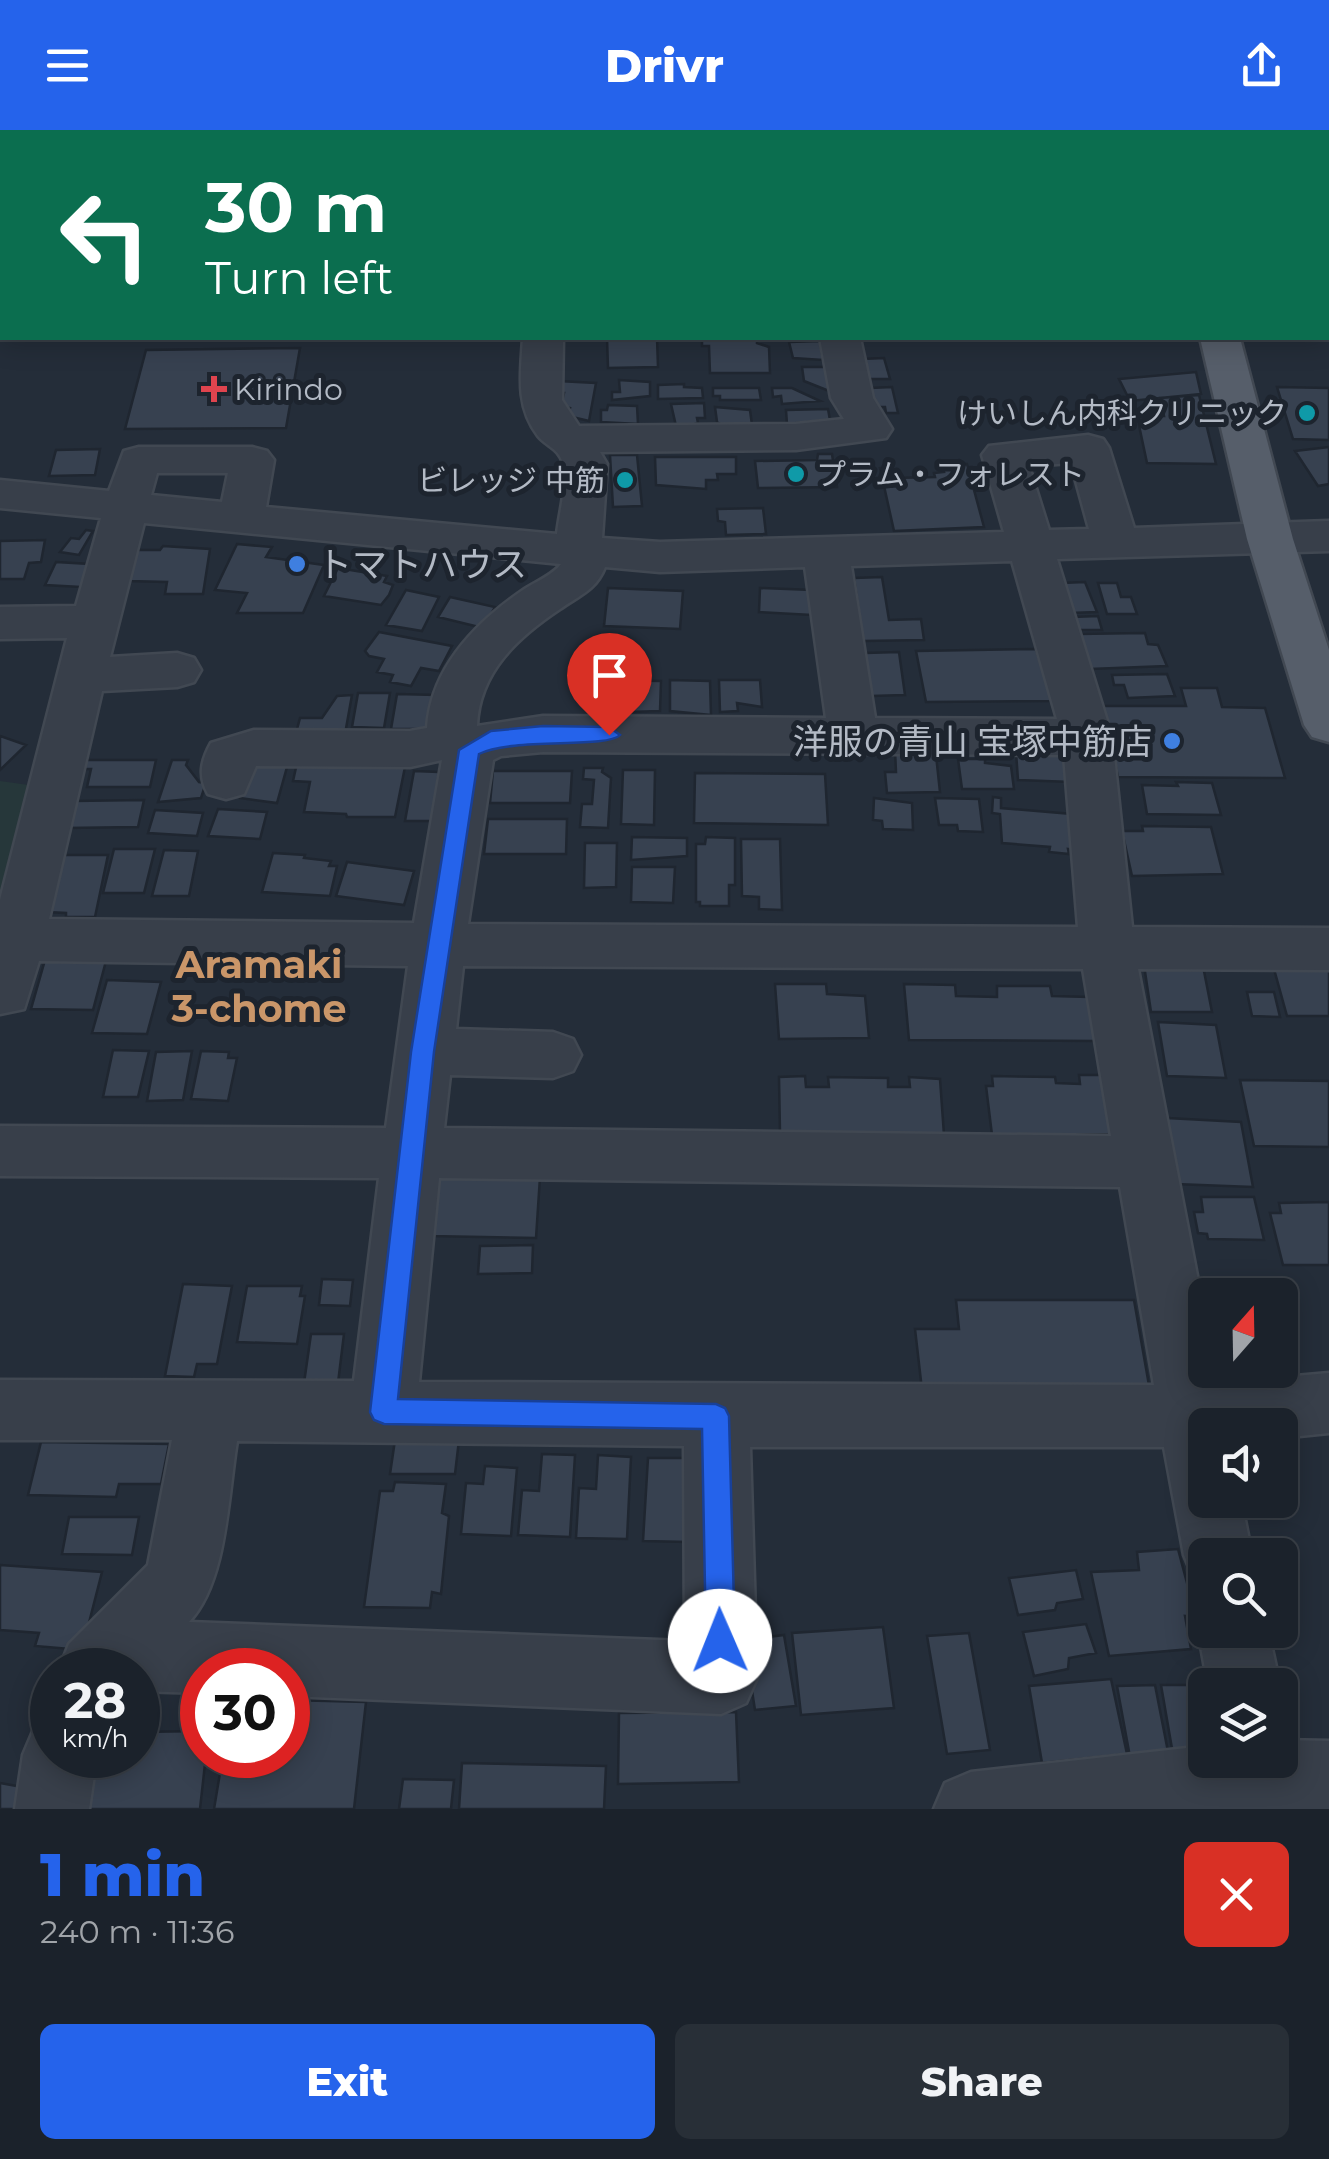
<!DOCTYPE html>
<meta charset="utf-8">
<style>
:root{--surface:#1b222b;--page:#282f37;--text:#f1f3f6;--muted:#a0a4a9;--line:#393f47;--accent:#2563eb}
body{margin:0;font-family:Montserrat,"Noto Sans JP",sans-serif;background:var(--page);color:var(--text);height:100vh;display:flex;flex-direction:column;font-size:38px;white-space:nowrap}
*{box-sizing:border-box;margin:0}
p{font-size:32px;color:var(--muted)}
.icon{flex:none;width:55px;height:55px;fill:none;stroke:currentColor;stroke-width:2;stroke-linecap:round;stroke-linejoin:round}
.map{position:relative;height:1679px;overflow:hidden}
.panel{display:flex;flex-direction:column;background:var(--surface);flex:1}
.panel>*{flex:none}
.hud{position:absolute;left:0px;top:0px;width:1330px;height:210px;box-shadow:0 5px 25px #0003,0 0 0 2px var(--line);background:#0b6e4f;color:#fff;overflow:hidden}
.needle{width:65px;rotate:20deg}
.buttons{position:absolute;left:1188px;top:1148px;display:grid;gap:20px}
.buttons a{display:grid;place-items:center;width:110px;height:110px;border-radius:15px;background:var(--surface);box-shadow:0 5px 25px #0003,0 0 0 2px var(--line);font-size:50px}
.speed{position:absolute;left:30px;top:1518px;display:flex;gap:20px;font-size:50px;font-weight:700;text-align:center}
.speed>*{display:grid;place-content:center;width:130px;height:130px;border-radius:50%;background:var(--surface);box-shadow:0 5px 25px #0003,0 0 0 2px var(--line);line-height:1}
.speed small{font-size:25px;font-weight:400}
.speed .limit{border:15px solid #d22;background:#fff;color:#111}
.pin{position:absolute;display:grid;place-items:center;width:85px;height:85px;color:#fff;margin:-102px -42px;border-radius:50% 50% 50% 0;rotate:-45deg;box-shadow:0 0 10px #0007}
.pin .icon{rotate:45deg}
.me{position:absolute;width:110px;margin:-55px;rotate:359deg;stroke-linejoin:round;filter:drop-shadow(0 0 8px #0008)}
.turn{display:flex;align-items:center;gap:35px;height:210px;padding:0 40px;font-size:45px}
.turn .icon{width:130px;height:130px;stroke-width:2.5}
.turn b{display:block;font-size:70px;line-height:85px}
.round{display:grid;place-items:center;flex:none;width:105px;height:105px;border-radius:15px;background:var(--page)}
.headline{display:flex;align-items:center;justify-content:space-between;height:170px;padding:0 40px}
h1{font-size:60px;font-weight:800;line-height:75px;color:var(--accent)}
.button{display:flex;gap:20px;margin-top:auto;padding:20px 40px}
.button a{flex:1;height:115px;border-radius:15px;background:var(--accent);color:#fff;font-size:40px;font-weight:800;line-height:115px;text-align:center}
.button a+a{background:var(--page);color:var(--text)}
header{display:flex;justify-content:space-between;align-items:center;height:130px;padding:0 40px;background:var(--accent);color:#fff;font-size:45px;font-weight:800}
.map>svg:first-child{display:block}
.green{fill:#26373a}
.building{fill:#374150;stroke:#1f2630;stroke-width:2.5}
.lines{fill:none;stroke-linecap:round;stroke-linejoin:round}
.minor-casing{stroke:#414852;stroke-width:5}
.major-casing{stroke:#414852;stroke-width:5}
.minor{fill:#383f4a;fill-rule:evenodd}
.major{fill:#565e6a;fill-rule:evenodd}
.route{fill:#2563eb;stroke:#184099;stroke-width:2.5}
.health-dot{fill:#e0444e;stroke:#1d242e;stroke-width:4}
.culture-dot{fill:#0f9aa8;stroke:#1d242e;stroke-width:4}
.shop-dot{fill:#3f7fe0;stroke:#1d242e;stroke-width:4}
.labels{text-anchor:middle;dominant-baseline:central;stroke-width:10;stroke-linejoin:round;paint-order:stroke}
.far-poi-label{font-size:30px;fill:#b3bac5;stroke:#1d242e;text-anchor:start}
.poi-label{font-size:35px;fill:#b3bac5;stroke:#1d242e;text-anchor:start}
.neighbourhood-label{font-size:38px;font-weight:bold;fill:#ca9669;stroke:#1d242e}
</style>
<header><svg class="icon" aria-label="menu" viewBox="0 0 24 24"><path d="M4 6h16M4 12h16M4 18h16"/></svg>Drivr<svg class="icon" aria-label="share" viewBox="0 0 24 24"><path d="M12 15V3M7 8l5-5 5 5M5 13v7h14v-7"/></svg></header>
<div class="map">
<svg width="1329" height="1679" viewBox="0 0 1329 1679">
<rect width="100%" height="100%" fill="#242d39"/>
<path class="green" d="M0,651L36,656L0,831Z"/>
<path class="building" d="M607,208H657L658,237L608,238Z
M702,208H757V213L769,217L770,243H710L709,216H702Z
M820,211L823,230L793,228L789,212Z
M300,218L286,298L125,299L146,220Z
M884,228L890,249H867L862,229Z
M802,237H829L834,263L804,251Z
M1196,242L1201,264L1130,271L1119,249Z
M619,250L650,252V266L612,270V262H620Z
M558,251L596,253L589,291L568,286L570,278L561,277L564,263H556Z
M684,254V257L702,258L703,268L658,269V255Z
M892,257L898,283H886L885,277H874L870,258Z
M1277,257L1329,258V310L1293,309Z
M713,258H759L761,270H720V266H713Z
M772,258H792L820,271L782,274L781,266L773,267Z
M1199,265L1216,334L1147,333L1137,286H1164L1160,268Z
M704,273L705,288H697L698,293L689,296H676L671,274Z
M608,275L637,276L638,294L601,292V280H607Z
M715,277L750,280L752,295H722L717,292Z
M828,279L830,290L787,294L786,280Z
M1329,317V354L1318,356L1295,321Z
M100,319L95,345L49,346L56,320Z
M818,324H832L837,357L758,358L755,331L817,330Z
M610,325H637L642,376L613,377Z
M655,327H736V344H717L718,350H706V359L656,355Z
M967,334L984,397L894,401L880,338L890,337L893,348L935,347L934,343L944,342L942,335Z
M763,378L766,404L726,405L725,392L718,391L717,379Z
M86,400L93,401L79,425L60,422L71,408L79,409Z
M45,410L41,432L29,433L24,449H0V411Z
M237,414L272,417L266,427L324,435L303,483H237L247,463L215,460Z
M163,416L210,419L203,464H165L167,452L128,451L137,420H160Z
M56,432L90,434L81,457L45,455Z
M338,438L387,446L384,452L393,455L389,465L381,475L324,466Z
M882,447L889,490L921,489L924,510L863,511L854,448Z
M1085,452L1097,482L1070,483L1061,453Z
M1098,453H1117L1121,467H1131L1137,484H1107Z
M608,458L683,461L680,499L604,496Z
M760,458L812,460V485L759,482Z
M406,460L439,467L422,501L386,495Z
M450,467L495,477L483,498L438,487Z
M1098,486L1102,500H1076L1072,487Z
M379,502L452,516L439,541L421,538L411,556L390,552L393,545L377,542L384,529L369,526L365,521Z
M1145,503L1148,514L1158,515L1167,536L1090,539L1077,504Z
M1036,519L1053,571L926,572L916,521Z
M899,522L905,565L871,566L865,523Z
M1167,544L1175,566L1128,568L1124,555H1114L1112,545Z
M600,550L661,551L660,581L599,583Z
M670,550L710,551L711,585L670,581Z
M719,550H760L762,577L737,573L738,581L720,582Z
M1181,558H1217L1222,577L1265,578L1285,648L1118,647L1103,576H1186Z
M358,563H390L384,598L352,597Z
M397,564L437,565L434,599H391Z
M352,565L345,604L296,603L300,588H322L337,566Z
M0,606L26,615L0,640Z
M895,620H920V624L936,625L940,662L887,663L885,642H896Z
M1016,622L1059,623L1060,627L1069,628L1072,652L1018,650Z
M958,629H985V633L1011,636L1014,659H962Z
M84,630H156L150,657H87L91,639H80Z
M172,630H188L186,635L199,652L206,653L201,668L158,672Z
M297,633L405,637L395,687H347L346,684L304,682L310,652L293,651Z
M250,634L287,637L277,673L240,668Z
M584,638H603L602,642L611,648L608,698L580,697L582,674H592L594,650L583,649Z
M623,640H655L654,695L621,694Z
M414,641L439,642L432,691H405Z
M493,641H572L570,673H490Z
M695,643L825,644L828,695L694,693Z
M1176,652L1212,653L1221,685L1147,684L1142,655L1178,656Z
M993,667L1001,668V678L1072,684L1076,720L1068,719L1069,724L1049,722L1050,717L1002,713L1000,684L992,683Z
M874,668L912,673L913,700L883,699L882,691L873,690Z
M935,668L979,669L983,702L958,701L957,695H939Z
M144,670L138,697L66,698L73,671Z
M218,679L267,682L260,709L208,706Z
M155,680L203,683L197,706L148,703Z
M488,689H567L566,724H484Z
M1142,696L1211,697L1223,744L1132,746L1122,701H1143Z
M632,707L687,708V726L631,730Z
M706,707L735,708V755H729V776H700V772H696V714H705Z
M741,709H780L782,780L759,779V767L742,766Z
M585,713H617L616,757L584,758Z
M114,719H155L144,763H103Z
M164,720L198,721L189,766H152Z
M273,723L305,725L304,728L331,731L329,736H337L330,766L262,762Z
M61,725H108L95,787H66V783L47,782Z
M347,732L414,741L404,775L336,766Z
M632,737H675L673,773L631,772Z
M45,830L106,831L93,880L31,879Z
M1144,835L1203,836L1212,882H1151Z
M1274,839H1329V886H1287Z
M107,850L161,852L147,904L92,903Z
M775,854H826L827,864L865,866L869,908L779,909Z
M904,854L955,855L956,866L997,867V856H1050L1052,866L1090,867L1097,911L909,910Z
M1247,862H1274L1280,887L1252,886Z
M1158,892L1216,895L1226,948L1167,946Z
M113,920L149,921L138,967H103Z
M192,921L183,970L147,971L156,922Z
M201,921L229,922L228,928H237L228,971L191,969Z
M1079,945H1104L1112,1004L992,1005L986,956H993L992,946L1055,947L1056,953L1080,954Z
M805,946L806,957H829L828,947L888,948V957H910L909,947L940,949L944,1005L780,1003L779,947Z
M1240,950L1329,951V1017L1254,1016Z
M1167,988L1241,992L1253,1057L1175,1054Z
M435,1045L540,1047L536,1108L429,1106Z
M1201,1067H1254L1264,1110L1208,1109L1207,1104L1198,1103L1194,1082H1203Z
M1329,1072V1135H1283L1270,1083H1281L1279,1073Z
M533,1115L532,1143L478,1144L480,1116Z
M322,1149L353,1150L350,1176L319,1175Z
M183,1154L232,1156L217,1234H197L194,1247L165,1246Z
M247,1156H302L300,1166H305L297,1214L237,1212Z
M956,1170H1134L1150,1261L922,1260L915,1199H959Z
M311,1204H344L338,1253H304Z
M395,1310H459L455,1344H390Z
M41,1312L169,1314L161,1354H119L116,1367L28,1365Z
M542,1324L575,1325L570,1407L518,1405L522,1360L539,1361Z
M598,1325L631,1327L627,1409L576,1408L579,1358L596,1359Z
M648,1328H689V1412L643,1411Z
M485,1336L517,1338L511,1406L461,1404L466,1353L483,1354Z
M395,1352L446,1354L442,1383L449,1386L441,1464L432,1462L430,1478L364,1477L380,1361H393Z
M69,1387H139L132,1425L62,1424Z
M1178,1419L1196,1487L1185,1486L1191,1519L1109,1526L1091,1442L1139,1440L1137,1422Z
M0,1435L102,1442L82,1520L35,1516L39,1503L0,1500Z
M1076,1440L1083,1469L1057,1473L1055,1480L1018,1485L1009,1448Z
M1086,1494L1096,1523L1069,1528L1068,1539L1034,1546L1023,1502Z
M883,1497L894,1578L801,1585L792,1503Z
M969,1503L990,1620L947,1624L927,1506Z
M784,1505L796,1576L755,1580L744,1510Z
M1111,1549L1127,1624L1042,1633L1029,1556Z
M1155,1555L1171,1637L1132,1638L1117,1556Z
M1161,1555H1195L1208,1630L1175,1636Z
M138,1559H151L144,1597H138Z
M288,1570L366,1572L354,1679H214L223,1625H288Z
M736,1582L739,1652L618,1654L619,1583Z
M202,1601V1625H206L200,1679H74L83,1625H138V1602Z
M462,1633L606,1636L604,1679H459Z
M403,1649L454,1650L451,1679H399Z
M0,1653L33,1659L27,1679H0Z"/>
<g class="lines">
<g class="minor-casing">
<path id="minor" d="M492,0H528V2H493Z
M523,208H563L562,270L579,296L796,294L844,289L831,268L820,208H860L873,268L892,299L886,308L796,320L600,322L607,334L602,408L660,412L1004,402L982,325L989,316L1088,305L1103,309L1109,318L1134,398L1329,391V421L1057,429L1112,607L1132,797L1329,798V840L1138,839L1205,1187V1240H1215L1218,1253L1329,1243V1303L1280,1308V1295H1205V1370H1241L1252,1425H1205V1453L1194,1449L1184,1425L1164,1317H750L757,1548L746,1573L721,1584L288,1566V1540H202V1563L138,1561V1540H59L69,1514L148,1435L172,1310H0V1250L354,1251L379,1048L0,1046V996L386,998L408,836L39,831L24,879L0,884V770L67,508L0,509V477L76,476L101,388L0,378V350L109,361L124,321L139,317H252L267,321L274,330L266,377L557,404C559,384 568,353 563,334C560,319 546,316 538,306C515,276 521,243 523,208ZM1071,333L1089,399L1049,400L1029,336ZM157,343H228L222,372L151,365ZM144,393L561,434C553,445 535,452 523,460C475,493 431,538 427,598L410,601L254,600L211,613C201,631 198,646 208,664L226,669L244,664L256,636L410,637L442,630L414,793L49,789L102,561L177,557L194,552L201,540L194,528L177,523L110,527ZM1012,431L1057,589L875,588L851,436ZM605,437L660,442L805,437L826,588L543,586L477,596C479,542 518,507 560,479C580,465 596,460 605,437ZM543,622L1064,625L1078,797L468,794L493,630L501,626ZM463,836L1083,839L1111,1006L444,998L450,945L553,948L573,941L581,925L573,909L553,902L456,899ZM439,1048L1120,1057L1154,1255L419,1252ZM237,1311L684,1316L685,1511L189,1492C227,1452 228,1365 237,1311Z
M1205,1483V1500H1268L1280,1555H1208L1198,1500Z
M52,1592V1625H97L89,1679H15L23,1625L34,1599Z
M1280,1610L1329,1611V1679H934L945,1653L971,1642L1205,1616V1630H1280Z"/>
</g>
<g class="major-casing">
<path id="major" d="M1151,0H1187V2H1152Z
M1200,208H1240L1293,409L1329,520V612L1312,607L1304,595L1247,409Z"/>
</g>
<use href="#minor" class="minor"/>
<use href="#major" class="major"/>
</g>
<path class="route" d="M543,596L609,597L620,605C607,619 512,607 479,624L434,922L398,1269L716,1274L725,1278L729,1286L735,1511L731,1521L720,1525L710,1521L706,1511L702,1299L384,1294L374,1290L370,1282L411,922L459,620L491,601Z"/>
<path class="health-dot" d="M209 244h10v10h10v10h-10v10h-10v-10h-10v-10h10z"/>
<g class="culture-dot">
<circle cx="1307" cy="283" r="10"/>
<circle cx="796" cy="344" r="10"/>
<circle cx="625" cy="350" r="10"/>
</g>
<g class="shop-dot">
<circle cx="297" cy="434" r="10"/>
<circle cx="1172" cy="611" r="10"/>
</g>
<g class="labels">
<g class="far-poi-label">
<text x="234" y="259">Kirindo</text>
<text x="1287" y="283" text-anchor="end">けいしん内科クリニック</text>
<text x="816" y="344">プラム・フォレスト</text>
<text x="605" y="350" text-anchor="end">ビレッジ 中筋</text>
</g>
<g class="poi-label">
<text x="317" y="434">トマトハウス</text>
<text x="1152" y="611" text-anchor="end">洋服の青山 宝塚中筋店</text>
</g>
<g class="neighbourhood-label">
<text x="259" y="834">Aramaki<tspan x="259" dy="44">3-chome</tspan></text>
</g>
</g>
</svg>
<div class="buttons">
<a><svg class="needle" viewBox="-14 -14 28 28"><path d="M0-13l5 13h-10z" fill="#e53935"/><path d="M0 13l5-13h-10z" fill="#a0a4a9"/></svg></a>
<a><svg class="icon" aria-label="sound" viewBox="0 0 24 24"><path d="M4 9h4l5-4v14l-5-4H4zM17 9q2 3 0 6"/></svg></a>
<a><svg class="icon" aria-label="search" viewBox="0 0 24 24"><circle cx="10" cy="10" r="6"/><path d="M15 15l6 6"/></svg></a>
<a><svg class="icon" aria-label="layers" viewBox="0 0 24 24"><path d="M12 4l9 5-9 5-9-5zM3 14l9 5 9-5"/></svg></a>
</div>
<div class="speed"><div>28<small>km/h</small></div><div class="limit">30</div></div>
<div class="pin" style="left:609px;top:605px;background:#d93025"><svg class="icon" aria-label="arrive" viewBox="0 0 24 24"><path d="M6 21V4h12l-3 4 3 4H6"/></svg></div>
<svg class="me" style="left:720px;top:1511px" viewBox="-20 -20 40 40"><circle r="19" fill="#fff"/><path d="M0-13L10 11 0 6-10 11z" fill="#2563eb"/></svg>
<div class="hud">
<div class="turn"><svg class="icon" aria-label="left" viewBox="0 0 24 24"><path d="M17 20v-9H6M10 6l-5 5 5 5"/></svg><div><b>30 m</b>Turn left</div></div>
</div>
</div>
<section class="panel">
<div class="headline"><div><h1>1 min</h1><p>240 m · 11:36</p></div><a class="round" style="background:#d93025;color:#fff"><svg class="icon" aria-label="close" viewBox="0 0 24 24"><path d="M6 6l12 12M18 6L6 18"/></svg></a></div>
<div class="button"><a>Exit</a><a>Share</a></div>
</section>
